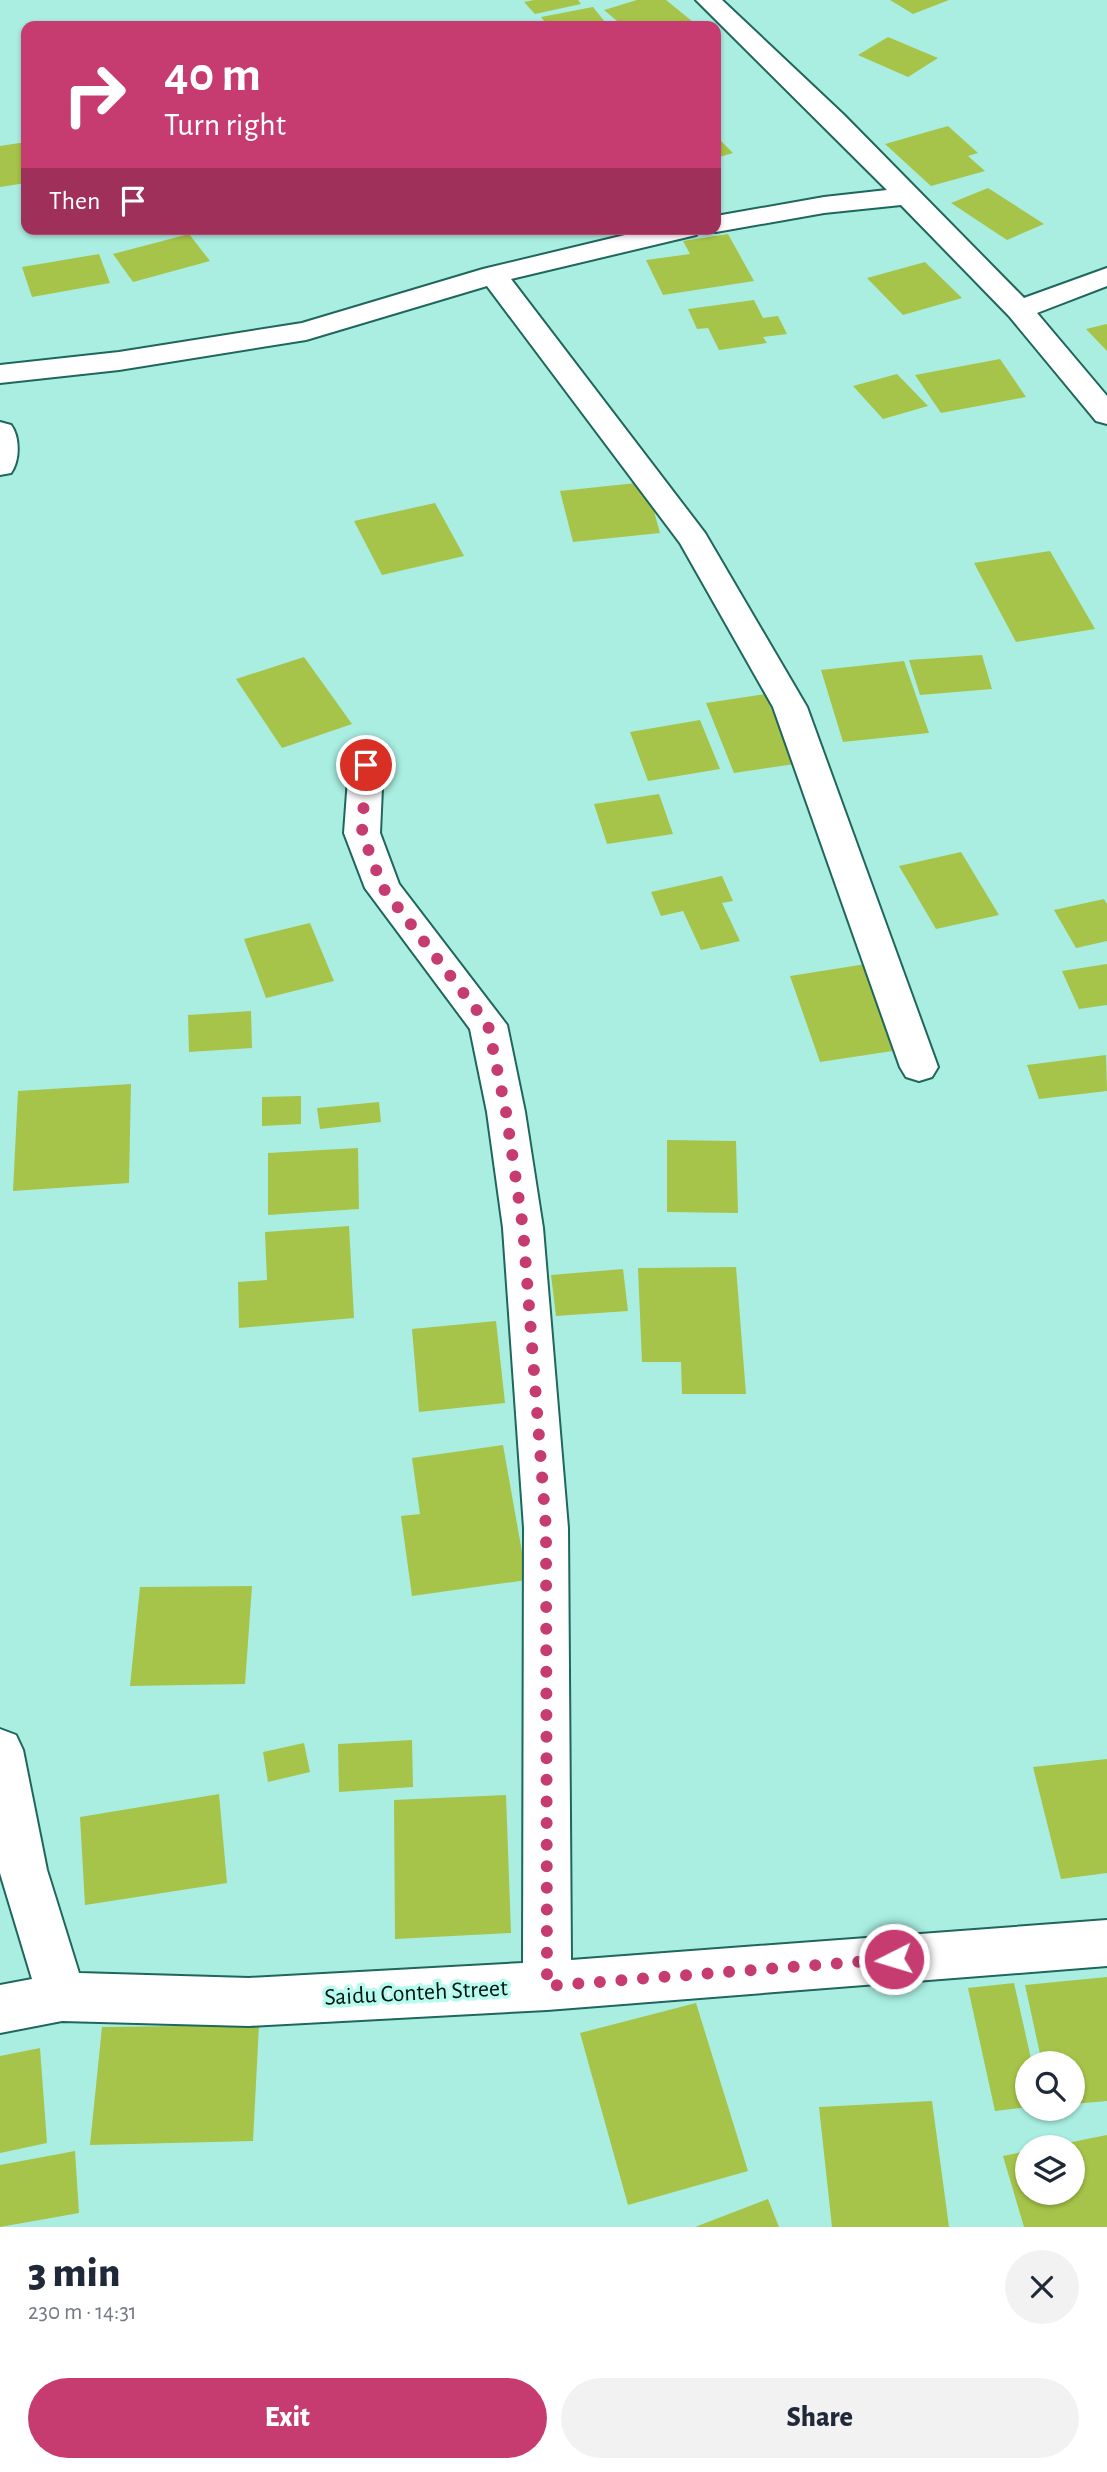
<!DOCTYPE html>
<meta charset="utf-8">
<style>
:root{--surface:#fff;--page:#f2f2f3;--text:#1f2937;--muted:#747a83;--accent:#c73c70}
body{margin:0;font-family:"Alegreya Sans",sans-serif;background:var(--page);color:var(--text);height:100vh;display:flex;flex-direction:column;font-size:26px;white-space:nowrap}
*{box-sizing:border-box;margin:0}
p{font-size:23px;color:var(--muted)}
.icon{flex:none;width:38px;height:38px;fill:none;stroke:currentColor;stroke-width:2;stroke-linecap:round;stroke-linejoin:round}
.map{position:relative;height:2227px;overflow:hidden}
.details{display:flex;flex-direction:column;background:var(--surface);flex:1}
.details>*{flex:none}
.banner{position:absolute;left:21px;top:21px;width:700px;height:214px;border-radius:14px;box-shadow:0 2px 5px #0004;background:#c73c70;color:#fff;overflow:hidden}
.fabs{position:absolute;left:1015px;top:2051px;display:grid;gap:14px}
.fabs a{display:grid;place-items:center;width:70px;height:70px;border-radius:50%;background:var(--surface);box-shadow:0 2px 5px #0004;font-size:35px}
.pin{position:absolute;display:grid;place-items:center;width:60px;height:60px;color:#fff;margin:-30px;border:4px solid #fff;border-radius:50%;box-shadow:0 2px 7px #0007}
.me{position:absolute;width:77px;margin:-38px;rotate:265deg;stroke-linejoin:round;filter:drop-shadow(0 0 5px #0008)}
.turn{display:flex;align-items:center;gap:24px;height:147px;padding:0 28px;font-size:32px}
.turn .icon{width:91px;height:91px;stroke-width:2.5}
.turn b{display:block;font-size:49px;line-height:60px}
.then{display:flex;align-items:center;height:66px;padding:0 28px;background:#0003;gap:14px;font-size:26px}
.round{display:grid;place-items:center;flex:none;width:74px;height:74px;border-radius:37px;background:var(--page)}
.head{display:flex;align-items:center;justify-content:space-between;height:119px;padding:0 28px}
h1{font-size:42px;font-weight:800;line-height:52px}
.primary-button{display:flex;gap:14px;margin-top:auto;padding:14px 28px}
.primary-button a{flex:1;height:80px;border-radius:42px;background:var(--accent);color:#fff;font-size:28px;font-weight:800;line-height:80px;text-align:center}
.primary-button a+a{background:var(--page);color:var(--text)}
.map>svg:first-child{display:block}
.building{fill:#a6c449}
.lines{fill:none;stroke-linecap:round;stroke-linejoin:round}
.minor-casing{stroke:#1f665c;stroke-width:4}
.minor{fill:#fff;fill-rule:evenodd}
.route{stroke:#c73c70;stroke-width:12;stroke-dasharray:0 21.6}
.labels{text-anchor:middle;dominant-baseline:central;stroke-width:7;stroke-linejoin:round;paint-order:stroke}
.near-street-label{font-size:24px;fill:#001410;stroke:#b6fbee}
</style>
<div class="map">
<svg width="1107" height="2227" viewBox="0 0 1107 2227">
<rect width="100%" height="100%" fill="#a9eee1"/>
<path class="building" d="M534,0H578L581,4L535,14L524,2Z
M637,0H666L698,26H623L604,10Z
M890,0H949L913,14Z
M593,7L605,22L586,26H548L541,17Z
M888,37L938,58L908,77L858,55Z
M948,126L978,153L968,156L985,171L931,186L885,144Z
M716,136L733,153L716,158Z
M26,142V183L0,187V146Z
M988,188L1044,224L1007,240L951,203Z
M189,234L210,261L133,282L113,254Z
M728,234L754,281L663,295L646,260L690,254L683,241Z
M99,254L110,283L32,297L22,267Z
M925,262L962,298L903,315L867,278Z
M754,300L763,318L778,316L787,334L763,337L767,343L719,350L708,328L697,329L688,309Z
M1107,324V351L1086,329Z
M1000,359L1026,397L941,413L915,375Z
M897,374L928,406L883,419L853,386Z
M646,482L660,533L573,542L560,491Z
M435,503L464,556L382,575L354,521Z
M1050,551L1095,629L1016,642L974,563Z
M982,655L992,689L920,695L909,660Z
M304,657L352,724L282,748L236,679Z
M904,661L929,733L843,742L821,670Z
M765,694L795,764L734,773L706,703Z
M700,720L720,769L648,781L630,732Z
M659,794L673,834L607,844L594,804Z
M961,852L999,915L936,929L899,866Z
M722,876L733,901L722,903L740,941L701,950L683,911L661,916L651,892Z
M1104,899L1107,904V941L1076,948L1054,910Z
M310,923L334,981L266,998L244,939Z
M866,964L899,1050L820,1062L790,976Z
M1107,964V1005L1079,1009L1062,971Z
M251,1011L252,1048L189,1052L188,1015Z
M1106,1055L1107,1091L1039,1099L1027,1065Z
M131,1084L129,1183L13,1191L18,1091Z
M301,1096V1124L262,1126V1097Z
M379,1102L381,1122L320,1129L317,1108Z
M667,1140L736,1141L738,1213L667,1212Z
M358,1148L359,1209L268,1215V1153Z
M349,1226L354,1318L239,1328L238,1282L267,1280L265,1232Z
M736,1267L746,1394H682L681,1362H642L638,1268Z
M623,1269L628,1311L556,1316L551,1275Z
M496,1321L505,1403L419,1412L412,1329Z
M503,1445L527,1580L412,1596L401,1516L420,1514L412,1458Z
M252,1586L245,1684L130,1686L140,1587Z
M412,1740L413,1787L339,1792L338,1744Z
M304,1743L310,1772L268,1782L263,1752Z
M1107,1759V1873L1061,1879L1033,1767Z
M219,1794L227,1883L85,1905L80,1817Z
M506,1795L511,1933L395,1939L394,1800Z
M1107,1977V2101L1073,2104V2063H1042L1025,1985Z
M1014,1983L1032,2063H1027V2107L995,2111L968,1988Z
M696,2003L748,2171L628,2205L580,2033Z
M259,2025L253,2141L90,2145L102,2027Z
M40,2048L47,2143L0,2153V2056Z
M932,2101L949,2227H832L819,2107Z
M1107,2135V2227H1024L1003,2156L1027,2151V2193H1073V2147L1052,2146Z
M75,2151L79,2213L0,2227V2165Z
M768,2199L779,2227H695Z"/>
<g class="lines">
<g class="minor-casing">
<path id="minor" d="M696,0H722L844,115L1024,298L1107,268V286L1037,313L1107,396V424L1096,421L1009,316L901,205L824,213L716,232L706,230L716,229V216L824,197L887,190Z
M650,229H700L696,235L511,279L705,533L807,707L938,1067L932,1077L919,1081L906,1077L900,1067L773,707L680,543L487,286L306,340L119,370L0,383V365L119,352L302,323L483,269Z
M0,422L11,425C20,437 20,460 11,473L0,475Z
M366,753L378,757L383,765L380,833L399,884L507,1025L525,1112L543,1228L568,1528L571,1960L1107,1920V1966L547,2010L249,2026L62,2021L0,2033V1985L32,1979L0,1873V1729L16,1735L23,1750L47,1870L79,1973L249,1978L523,1963L524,1528L503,1228L487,1112L470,1029L365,888L344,833L349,765L354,757Z"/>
</g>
<use href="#minor" class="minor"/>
</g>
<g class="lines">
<path class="route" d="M366,765L362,833L383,888L488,1025L506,1112L523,1228L546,1528L547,1986L894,1959"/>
</g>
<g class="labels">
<g class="near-street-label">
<text transform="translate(416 1993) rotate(-3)">Saidu Conteh Street</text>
</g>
</g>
</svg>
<div class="fabs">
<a><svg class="icon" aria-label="search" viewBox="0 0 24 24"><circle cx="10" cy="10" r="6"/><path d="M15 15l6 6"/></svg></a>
<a><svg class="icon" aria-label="layers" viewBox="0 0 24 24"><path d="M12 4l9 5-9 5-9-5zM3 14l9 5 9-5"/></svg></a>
</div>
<div class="pin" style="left:366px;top:765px;background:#d93025"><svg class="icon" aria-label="arrive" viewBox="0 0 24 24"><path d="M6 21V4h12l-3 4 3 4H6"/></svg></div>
<svg class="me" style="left:894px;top:1959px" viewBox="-20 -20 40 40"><circle r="17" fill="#c73c70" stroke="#fff" stroke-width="3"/><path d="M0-11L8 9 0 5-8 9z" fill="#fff"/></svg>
<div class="banner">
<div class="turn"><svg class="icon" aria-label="right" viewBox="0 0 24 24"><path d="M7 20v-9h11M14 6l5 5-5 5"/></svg><div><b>40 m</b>Turn right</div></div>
<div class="then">Then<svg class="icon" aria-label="arrive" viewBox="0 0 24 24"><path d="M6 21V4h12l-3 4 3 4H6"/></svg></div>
</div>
</div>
<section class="details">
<div class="head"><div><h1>3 min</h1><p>230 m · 14:31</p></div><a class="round"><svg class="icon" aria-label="close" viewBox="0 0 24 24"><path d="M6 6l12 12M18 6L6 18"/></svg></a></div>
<div class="primary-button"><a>Exit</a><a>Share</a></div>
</section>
